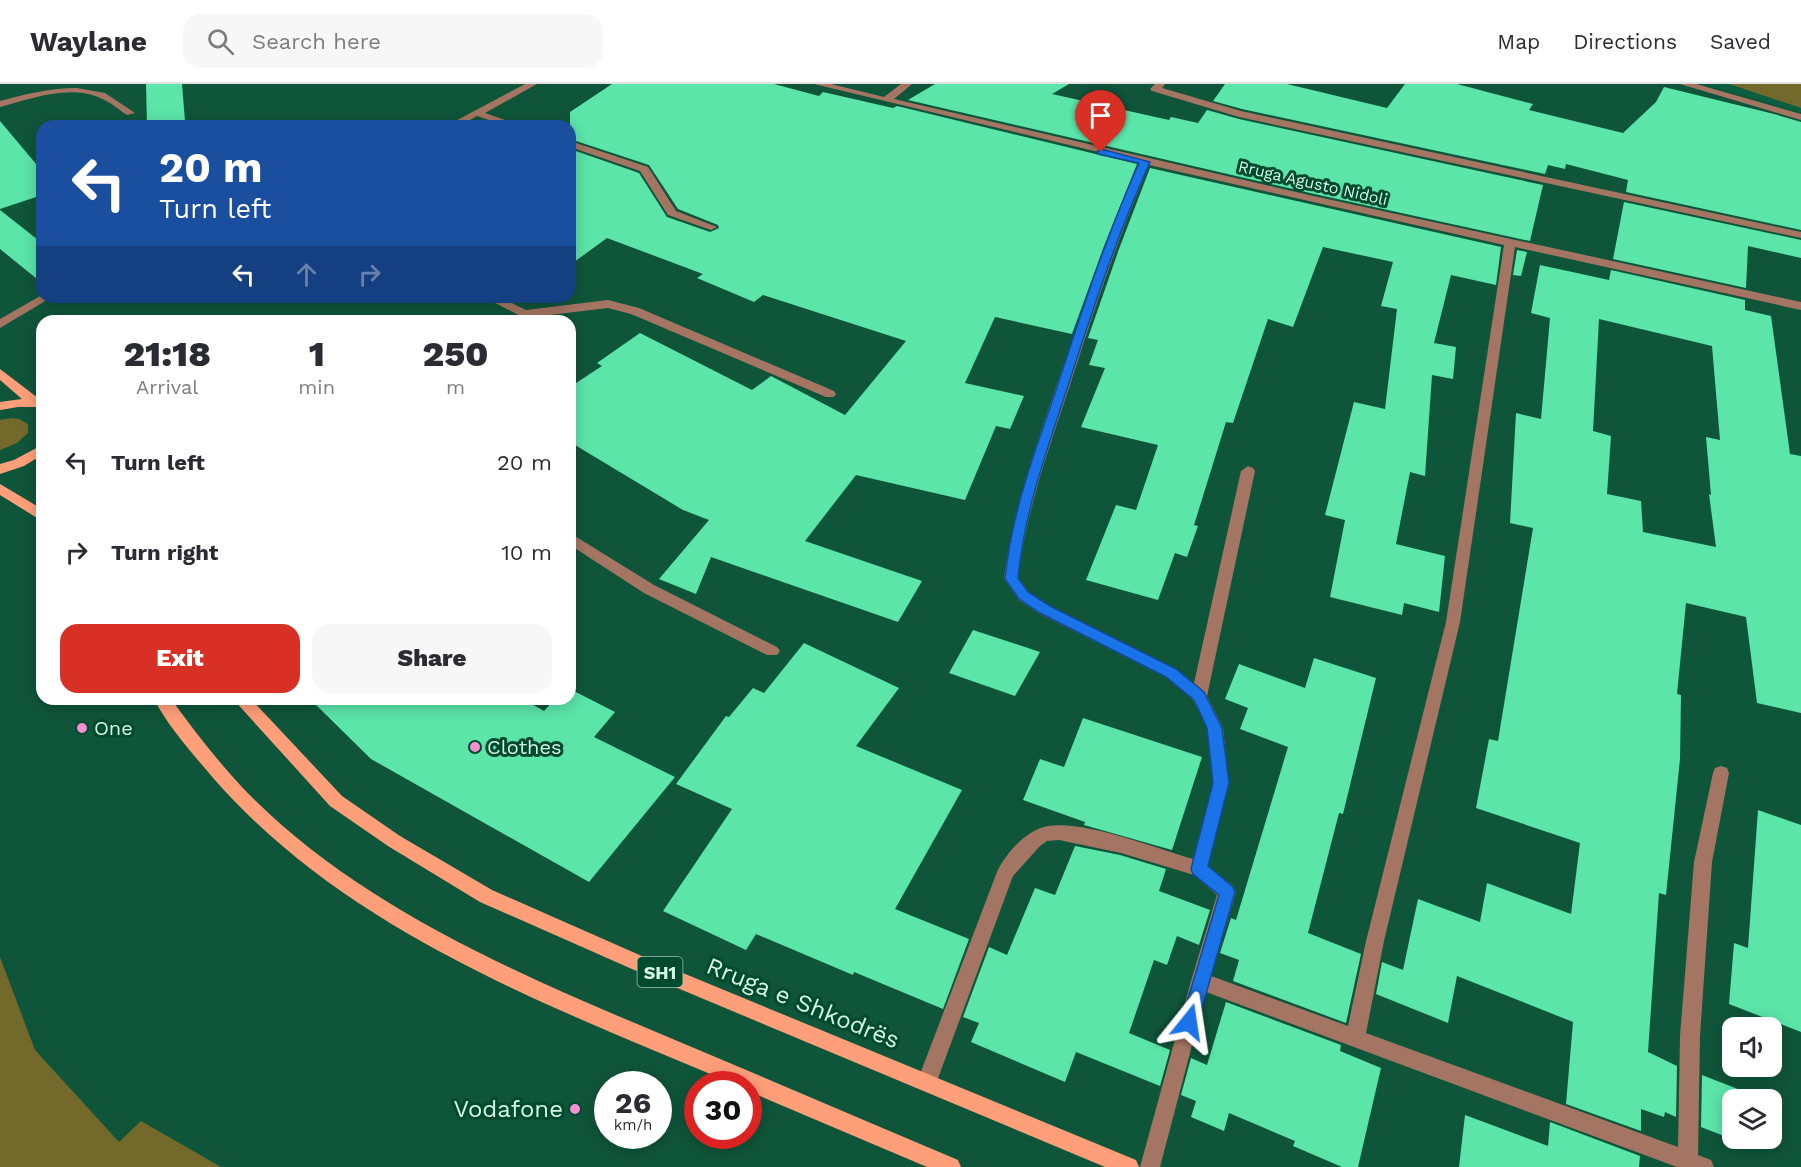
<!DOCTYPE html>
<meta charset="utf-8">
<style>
:root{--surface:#fff;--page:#f7f7f7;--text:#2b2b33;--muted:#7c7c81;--line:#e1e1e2;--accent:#d93025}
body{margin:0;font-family:"Work Sans",sans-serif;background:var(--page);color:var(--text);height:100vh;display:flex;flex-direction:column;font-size:22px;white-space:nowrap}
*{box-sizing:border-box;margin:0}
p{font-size:20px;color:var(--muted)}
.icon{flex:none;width:33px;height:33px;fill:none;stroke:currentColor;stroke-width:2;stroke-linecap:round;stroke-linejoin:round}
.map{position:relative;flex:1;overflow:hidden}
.details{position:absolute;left:36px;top:231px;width:540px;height:390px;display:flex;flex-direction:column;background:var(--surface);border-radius:18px;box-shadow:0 3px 15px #0003}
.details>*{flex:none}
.hud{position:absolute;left:36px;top:36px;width:540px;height:183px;border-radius:18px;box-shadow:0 3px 15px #0003;background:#1a4fa0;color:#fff;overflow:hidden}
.fabs{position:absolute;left:1722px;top:933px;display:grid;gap:12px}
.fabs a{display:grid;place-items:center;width:60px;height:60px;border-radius:12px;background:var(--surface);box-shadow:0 3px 15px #0003;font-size:30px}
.speed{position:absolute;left:594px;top:987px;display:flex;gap:12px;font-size:30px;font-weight:700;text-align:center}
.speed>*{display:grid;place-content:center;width:78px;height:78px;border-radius:50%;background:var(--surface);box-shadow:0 3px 15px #0003;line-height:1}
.speed small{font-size:15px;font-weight:400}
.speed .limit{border:9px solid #d22;background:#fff;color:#111}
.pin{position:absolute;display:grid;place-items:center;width:51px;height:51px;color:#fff;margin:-62px -26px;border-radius:50% 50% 50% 0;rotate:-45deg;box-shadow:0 0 6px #0007}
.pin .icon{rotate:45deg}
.me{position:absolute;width:66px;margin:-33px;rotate:15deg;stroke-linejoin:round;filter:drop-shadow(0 0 4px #0008)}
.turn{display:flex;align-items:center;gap:21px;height:126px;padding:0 24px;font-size:27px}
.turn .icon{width:78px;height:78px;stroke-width:2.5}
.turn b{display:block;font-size:42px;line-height:51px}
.lanes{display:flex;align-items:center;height:57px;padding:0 24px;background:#0003;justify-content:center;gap:30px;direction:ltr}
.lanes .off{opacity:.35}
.eta{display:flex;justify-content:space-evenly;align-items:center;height:102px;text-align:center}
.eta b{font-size:36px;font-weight:800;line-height:42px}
.button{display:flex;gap:12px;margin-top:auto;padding:12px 24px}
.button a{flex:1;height:69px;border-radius:18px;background:var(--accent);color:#fff;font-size:24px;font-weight:800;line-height:69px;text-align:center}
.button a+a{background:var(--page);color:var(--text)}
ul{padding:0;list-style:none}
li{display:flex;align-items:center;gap:18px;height:90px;padding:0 24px}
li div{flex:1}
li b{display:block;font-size:22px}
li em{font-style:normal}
header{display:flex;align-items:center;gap:36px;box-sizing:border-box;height:84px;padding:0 30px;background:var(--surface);border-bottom:2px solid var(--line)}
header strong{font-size:28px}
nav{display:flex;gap:33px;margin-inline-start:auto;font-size:21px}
.search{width:420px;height:54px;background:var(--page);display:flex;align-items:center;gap:15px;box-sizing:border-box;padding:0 21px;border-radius:18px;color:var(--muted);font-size:22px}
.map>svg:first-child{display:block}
.built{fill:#0a5f40}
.green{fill:#72692a}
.building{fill:#5be5a9;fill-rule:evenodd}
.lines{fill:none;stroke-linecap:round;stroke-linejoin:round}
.minor{fill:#a57563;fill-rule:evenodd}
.major{fill:#ff9f7a;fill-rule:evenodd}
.route{fill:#1a73e8;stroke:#114b97;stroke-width:1.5}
.poi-dot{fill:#f590d1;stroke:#004a2f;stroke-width:2}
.labels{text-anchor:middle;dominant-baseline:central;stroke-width:6;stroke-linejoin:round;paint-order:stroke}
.far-street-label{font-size:16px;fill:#d5f5e4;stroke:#004a2f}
.shield{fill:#004a2f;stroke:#95c2ae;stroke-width:1.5}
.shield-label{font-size:18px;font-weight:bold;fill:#d5f5e4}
.poi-label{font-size:20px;fill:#d5f5e4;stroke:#004a2f;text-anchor:start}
.near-street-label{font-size:24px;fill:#d5f5e4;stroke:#004a2f}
.near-poi-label{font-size:24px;fill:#d5f5e4;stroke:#004a2f;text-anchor:end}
</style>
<header>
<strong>Waylane</strong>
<div class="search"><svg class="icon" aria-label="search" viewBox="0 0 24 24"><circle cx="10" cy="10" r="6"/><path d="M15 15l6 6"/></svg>Search here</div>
<nav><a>Map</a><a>Directions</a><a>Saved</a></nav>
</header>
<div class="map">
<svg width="1801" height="1083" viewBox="0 0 1801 1083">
<rect width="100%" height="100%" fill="#0f553a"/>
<path class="built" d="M1705,0H1801V28Z"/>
<path class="green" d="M1729,0H1801V24Z
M12,334L19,335L28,340V349L17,359L0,366V336Z
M0,873L35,966L119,1058L141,1037L221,1083H0Z"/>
<path class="building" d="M146,0H182L185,37L147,42Z
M612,0H774L819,12L823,8L893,24L897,22L1137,80L1104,162L1072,250L995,233L965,299L1024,312L1010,345L996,342L965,416L856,391L805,457L922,497L898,538L711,473L696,510L659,495L709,436L683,426L570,358V303L602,282L597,279L640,249L752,306L771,292L845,331L906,257L763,211L754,218L697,194L703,190L607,154L570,181V65L639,89L667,133L710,148L719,144L718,141L678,125L649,81L570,55V28Z
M935,0H1069L1052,10L1169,36L1171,33L1198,39L1207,26L1239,35L1543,101L1530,157L1310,109L908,16Z
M1225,0H1287L1387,24L1405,0H1457L1533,20L1529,26L1623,49L1656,18L1664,3L1774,30L1801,38V146L1626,108L1628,96L1566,80L1565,85L1548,81L1545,90L1242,25L1213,17Z
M0,37L42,87V111L0,125Z
M1150,84L1501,163L1496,201L1451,191L1434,259L1456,263L1453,295L1432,291L1425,392L1410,388L1396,460L1445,472L1439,528L1404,519L1402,531L1330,513L1345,436L1325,431L1354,318L1385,325L1397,225L1381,222L1393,178L1323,163L1293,243L1268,235L1233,339L1226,338L1194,441L1198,442L1187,473L1175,469L1158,516L1086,496L1116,421L1136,426L1158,361L1081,343L1105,284L1089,281L1098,256L1088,254L1119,165Z
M1624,118L1801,156V174L1748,162L1746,204L1613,175Z
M0,126L42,159V199L0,165Z
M1517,166L1527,168L1521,192L1513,191Z
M1540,181L1609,196L1611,186L1745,216V226L1771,232L1790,370L1801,372V629L1757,619L1746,533L1686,519L1677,610L1681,611L1680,675L1666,811L1659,809L1648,968L1677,982L1676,1033L1665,1028L1664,1033L1641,1025V1047L1566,1020L1573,938L1457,892L1448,939L1376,910L1382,878L1403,886L1418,815L1480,838L1487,799L1571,830L1580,759L1476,724L1489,655L1498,657L1533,444L1510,439L1516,329L1541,335L1550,234L1531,229ZM1599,235L1712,262L1720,356L1706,353L1711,411L1709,410L1716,463L1643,448L1641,417L1607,410L1611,352L1593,347Z
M973,546L1040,568L1015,612L949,589Z
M804,559L899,604L856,662L962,706L895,825L969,855L943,925L854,888L853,891L756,850L746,866L663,827L732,725L676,700L726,632L729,633L753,604L764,609Z
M1314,574L1376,594L1343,730L1339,729L1308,849L1361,870L1346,939L1233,897L1239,876L1220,869L1231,834L1236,836L1288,663L1240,645L1248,624L1225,615L1239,580L1305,604Z
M570,605L615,628L594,653L675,693L589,798L371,675L310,615H523L544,627L555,615H570Z
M1083,634L1202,673L1172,766L1084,741L1085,738L1023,716L1040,675L1064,683Z
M1758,726L1801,741V948L1729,920L1734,859L1748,864Z
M1075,762L1120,771L1166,785L1159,807L1210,826L1199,861L1177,852L1167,881L1154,876L1129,949L1170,966L1160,1002L1076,968L1065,998L971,958L979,939L963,933L989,863L1007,871L1035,804L1055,811Z
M1226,918L1341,961L1340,967L1381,984L1358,1083H1342L1293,1062L1295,1057L1229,1029L1224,1047L1191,1033L1196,1017L1181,1011L1191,974L1207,981Z
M1702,991L1748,1009V1016H1732V1054H1747V1061L1701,1043Z
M1465,1031L1548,1062L1550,1038L1640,1072L1639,1083H1459Z"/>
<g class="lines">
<path class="minor" d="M525,0H537L485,29L522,42H507L477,32L459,42H446Z
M814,0H831L884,13L901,0H912L894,15L1309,111L1801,218V226L1515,163L1460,538L1384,857L1366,949L1678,1063L1680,952L1694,778L1713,689L1715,684L1721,682L1727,684L1729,689L1712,778L1700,952L1698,1071L1711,1076L1714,1083H1677L1206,908L1160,1083H1140L1191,897L1217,811L1194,791L1121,769L1059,756L1047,757L1040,762L1013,792L934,1005L927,1008L920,1005L917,998L997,788C1006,769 1026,746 1048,742C1085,736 1155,764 1193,775L1213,699L1207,644L1193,616L1166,593L1040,530L1019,516L1004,495C1012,429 1034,368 1055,306C1082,229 1107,153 1140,78ZM1149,81L1504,161L1446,538L1366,857L1348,942L1211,892L1236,808L1233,802L1208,782L1229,699L1223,644L1207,612L1255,387L1253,384L1248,382L1241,387L1194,599L1176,585L1050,522L1029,508L1018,494C1026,428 1048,367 1069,304C1093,229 1118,154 1149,81Z
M1155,0H1165L1162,4L1241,27L1801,148V154L1239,33L1152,7L1150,5Z
M1680,0H1696L1801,30V36Z
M77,4L105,9L135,29L127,31C118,25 109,17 98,13C68,1 30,15 0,23V17C26,10 50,4 77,4Z
M570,57L648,83L676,127L717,143L711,146L668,131L640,87L570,63Z
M42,211V213H52L0,244V235Z
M484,213H499L526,226L608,216L639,224L834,307L836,310L834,313H826L631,230L608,224L524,234Z
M570,449L654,501L777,563L780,567L777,571H767L644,509L570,461Z"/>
<path class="major" d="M0,285L42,317V323H18L0,326V318L22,315L0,296Z
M42,361V371L24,382L0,390V380L14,376Z
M0,400L42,425V437L0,411Z
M154,615H171C193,645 215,674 241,702C355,823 525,893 675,956C770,996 864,1036 958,1076L961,1083H927L748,1007V1000H734C550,922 349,849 214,695C193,670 169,644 154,615Z
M233,615H251L342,712L400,752L492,806L644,873L1136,1076L1139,1083H1105L632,885L480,818L388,762L330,722Z"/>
</g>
<path class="route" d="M1101,65L1150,78C1117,151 1092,228 1067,305C1047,366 1024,429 1018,494L1028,508L1050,522L1176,585L1204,608L1222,644L1229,699L1208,782L1233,803L1235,808L1198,938L1195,944L1189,946L1183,944L1181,938L1219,811L1193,790L1191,785L1213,699L1207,644L1194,616L1166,593L1040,529L1019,515L1005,495C1011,430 1035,367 1056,306C1081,229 1106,153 1139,79L1098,70L1097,68Z"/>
<g class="poi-dot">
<circle cx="82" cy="644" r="6"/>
<circle cx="475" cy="663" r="6"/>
<circle cx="575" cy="1025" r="6"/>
</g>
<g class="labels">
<g class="far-street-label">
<text transform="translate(1313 99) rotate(13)">Rruga Agusto Nidoli</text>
</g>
<rect class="shield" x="637.5" y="873" width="45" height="30" rx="4.5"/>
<g class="shield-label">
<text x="660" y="888">SH1</text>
</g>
<g class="poi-label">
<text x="94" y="644">One</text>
<text x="487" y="663">Clothes</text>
</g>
<g class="near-street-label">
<text transform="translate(803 919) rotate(22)">Rruga e Shkodrës</text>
</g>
<g class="near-poi-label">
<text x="563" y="1025">Vodafone</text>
</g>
</g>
</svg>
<div class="fabs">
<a><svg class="icon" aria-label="sound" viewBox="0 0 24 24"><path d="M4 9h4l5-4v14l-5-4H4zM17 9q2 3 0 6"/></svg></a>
<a><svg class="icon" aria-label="layers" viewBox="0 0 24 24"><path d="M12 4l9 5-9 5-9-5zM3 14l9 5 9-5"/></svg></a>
</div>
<div class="speed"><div>26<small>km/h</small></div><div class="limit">30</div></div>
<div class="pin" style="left:1101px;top:68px;background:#d93025"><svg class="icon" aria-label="arrive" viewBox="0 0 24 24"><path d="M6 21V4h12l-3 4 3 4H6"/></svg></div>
<svg class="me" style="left:1189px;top:938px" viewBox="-20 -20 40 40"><path d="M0-17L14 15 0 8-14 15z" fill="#1a73e8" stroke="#fff" stroke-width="4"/></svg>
<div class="hud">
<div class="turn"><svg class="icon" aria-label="left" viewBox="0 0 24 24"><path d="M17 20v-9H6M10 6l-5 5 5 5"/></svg><div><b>20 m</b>Turn left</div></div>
<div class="lanes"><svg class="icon" aria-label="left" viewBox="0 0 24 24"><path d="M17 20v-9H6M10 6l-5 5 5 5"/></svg><svg class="icon off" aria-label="ahead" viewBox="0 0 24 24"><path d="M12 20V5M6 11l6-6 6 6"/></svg><svg class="icon off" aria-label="right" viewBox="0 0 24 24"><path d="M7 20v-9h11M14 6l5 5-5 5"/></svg></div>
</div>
<section class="details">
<div class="eta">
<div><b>21:18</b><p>Arrival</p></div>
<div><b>1</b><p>min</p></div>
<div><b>250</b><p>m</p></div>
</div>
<ul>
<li><svg class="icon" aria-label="left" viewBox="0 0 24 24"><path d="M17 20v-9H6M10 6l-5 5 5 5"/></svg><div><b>Turn left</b></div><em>20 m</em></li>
<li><svg class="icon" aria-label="right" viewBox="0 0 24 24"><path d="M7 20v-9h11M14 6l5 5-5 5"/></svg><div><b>Turn right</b></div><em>10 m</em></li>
</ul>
<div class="button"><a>Exit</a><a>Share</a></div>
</section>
</div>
